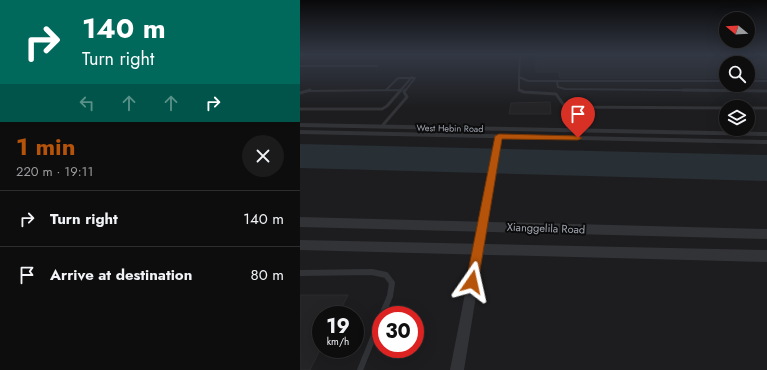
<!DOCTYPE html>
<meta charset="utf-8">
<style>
:root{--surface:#0d0d0e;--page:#1b1b1c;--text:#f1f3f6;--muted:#9a9c9e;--line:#2d2d2e;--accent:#b45309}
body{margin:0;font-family:Jost,sans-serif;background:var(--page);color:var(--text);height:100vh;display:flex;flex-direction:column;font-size:15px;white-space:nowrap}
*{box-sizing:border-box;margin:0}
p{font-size:13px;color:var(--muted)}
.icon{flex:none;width:22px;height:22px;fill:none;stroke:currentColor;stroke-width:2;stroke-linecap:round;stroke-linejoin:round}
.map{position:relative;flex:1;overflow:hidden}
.panel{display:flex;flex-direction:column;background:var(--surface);width:300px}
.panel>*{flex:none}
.hud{background:#00695c;color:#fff;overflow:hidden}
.needle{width:26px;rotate:288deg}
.buttons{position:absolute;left:419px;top:12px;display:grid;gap:8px}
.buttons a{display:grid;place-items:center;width:36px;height:36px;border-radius:50%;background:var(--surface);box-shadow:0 4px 16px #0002,0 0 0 1px var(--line);font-size:20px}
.speed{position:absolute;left:12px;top:306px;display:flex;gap:8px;font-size:20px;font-weight:700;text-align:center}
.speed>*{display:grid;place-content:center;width:52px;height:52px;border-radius:50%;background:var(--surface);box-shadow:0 4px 16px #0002,0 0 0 1px var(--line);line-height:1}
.speed small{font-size:10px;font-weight:400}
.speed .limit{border:6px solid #d22;background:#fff;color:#111}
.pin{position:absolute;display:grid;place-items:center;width:34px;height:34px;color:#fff;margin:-41px -17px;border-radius:50% 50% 50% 0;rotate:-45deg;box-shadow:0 0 4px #0007}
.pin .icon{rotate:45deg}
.me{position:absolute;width:44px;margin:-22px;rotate:11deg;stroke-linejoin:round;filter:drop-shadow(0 0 3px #0008)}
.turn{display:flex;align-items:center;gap:14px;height:84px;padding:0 16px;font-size:18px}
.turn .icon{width:52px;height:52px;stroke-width:2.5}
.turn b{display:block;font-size:28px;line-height:34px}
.lanes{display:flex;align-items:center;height:38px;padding:0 16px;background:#0003;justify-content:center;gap:20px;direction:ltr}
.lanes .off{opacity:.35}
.round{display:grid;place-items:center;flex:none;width:42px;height:42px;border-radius:21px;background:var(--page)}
.summary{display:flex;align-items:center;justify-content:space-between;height:68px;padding:0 16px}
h1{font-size:24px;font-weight:700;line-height:30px;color:var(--accent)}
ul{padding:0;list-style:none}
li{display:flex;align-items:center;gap:12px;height:56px;padding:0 16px;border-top:1px solid var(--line)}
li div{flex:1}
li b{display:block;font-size:15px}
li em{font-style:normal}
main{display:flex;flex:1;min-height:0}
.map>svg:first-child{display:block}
.built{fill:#1d1d1f;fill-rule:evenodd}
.water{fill:#282f35}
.building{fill:#242426;stroke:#2b2b2e}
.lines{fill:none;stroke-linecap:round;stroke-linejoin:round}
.service-far3{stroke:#323337;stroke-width:2}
.service-far2{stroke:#323337;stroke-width:3}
.service-far1{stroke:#323337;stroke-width:4.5}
.service{stroke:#323337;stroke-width:6}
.minor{fill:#323337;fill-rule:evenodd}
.tertiary{fill:#323337;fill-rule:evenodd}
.route{fill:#b45309;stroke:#753606}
.labels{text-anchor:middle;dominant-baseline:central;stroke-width:4;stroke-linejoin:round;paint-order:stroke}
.far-street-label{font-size:9px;fill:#a3a8b2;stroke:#0c0c0d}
.street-label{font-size:11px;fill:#a3a8b2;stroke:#0c0c0d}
</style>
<main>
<section class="panel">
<div class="hud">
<div class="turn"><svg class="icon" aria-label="right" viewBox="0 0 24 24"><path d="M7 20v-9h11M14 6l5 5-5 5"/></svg><div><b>140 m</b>Turn right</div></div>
<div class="lanes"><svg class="icon off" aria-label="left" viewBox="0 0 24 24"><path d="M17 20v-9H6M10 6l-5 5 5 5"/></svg><svg class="icon off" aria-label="ahead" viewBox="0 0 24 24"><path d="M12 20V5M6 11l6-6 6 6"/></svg><svg class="icon off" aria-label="ahead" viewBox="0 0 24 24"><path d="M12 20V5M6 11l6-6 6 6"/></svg><svg class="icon" aria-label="right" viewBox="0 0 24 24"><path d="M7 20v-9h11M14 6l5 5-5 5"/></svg></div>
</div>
<div class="summary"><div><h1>1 min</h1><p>220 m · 19:11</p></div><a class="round"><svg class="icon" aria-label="close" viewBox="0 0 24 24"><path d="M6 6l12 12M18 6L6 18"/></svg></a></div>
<ul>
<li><svg class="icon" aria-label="right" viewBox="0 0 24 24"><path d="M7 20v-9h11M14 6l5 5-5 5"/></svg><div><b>Turn right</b></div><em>140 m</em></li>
<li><svg class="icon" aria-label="arrive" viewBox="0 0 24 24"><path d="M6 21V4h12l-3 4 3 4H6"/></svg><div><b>Arrive at destination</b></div><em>80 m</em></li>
</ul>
</section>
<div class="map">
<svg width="467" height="370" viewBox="0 0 467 370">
<rect width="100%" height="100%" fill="#111112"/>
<path class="built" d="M0,55H467V370H0ZM426,63H448V85H426ZM426,107H448V129H426ZM21,315H55V349H21ZM81,315H115V349H81Z"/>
<path class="water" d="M0,144L467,155V181L0,168Z"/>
<path class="building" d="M236,55H467V78H448V63H426V78H260L259,72H236Z
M250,102L251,114H209L211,103Z
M0,295H48L38,315H21V348L10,370H0Z"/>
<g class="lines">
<path class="service-far3" d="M220,55L219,77L228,81H426
M0,57L4,55
M0,66H77
M219,77V90L222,91
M448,81H467
M257,82L258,87L265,89L467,91
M86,90L98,78H115L105,91
M7,91L101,90
M100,91L112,77"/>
<path class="service-far2" d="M219,90L224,92L256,94L263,104L272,107L426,108
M383,90L467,91
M0,93L10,90
M448,108H467
M0,109H82L87,106L101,90
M82,126L107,97L104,92L105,90"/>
<path class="service-far1" d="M52,272H73"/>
<path class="service" d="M0,273L72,272L86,275L92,283L90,296L82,315
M60,370L81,318"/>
<path class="minor" d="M199,134L202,136L164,370H150L196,136Z"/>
<path class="tertiary" d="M0,123L467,132V136L0,127Z
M0,130L467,140V144L0,134Z
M0,217L467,229V239L0,227Z
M0,240L467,250V262L0,250Z"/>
</g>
<linearGradient id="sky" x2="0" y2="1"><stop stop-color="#09090a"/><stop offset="0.51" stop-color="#323844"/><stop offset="1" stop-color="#323844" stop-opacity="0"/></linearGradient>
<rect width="467" height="107" fill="url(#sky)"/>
<path class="route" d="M199,134L278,136L282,138L278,140L202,139L178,282L177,286L172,288L168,286L166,282L195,136Z"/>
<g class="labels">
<g class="far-street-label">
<text transform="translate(150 128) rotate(1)">West Hebin Road</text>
</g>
<g class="street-label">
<text transform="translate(246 228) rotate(2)">Xianggelila Road</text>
</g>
</g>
</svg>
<div class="buttons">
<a><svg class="needle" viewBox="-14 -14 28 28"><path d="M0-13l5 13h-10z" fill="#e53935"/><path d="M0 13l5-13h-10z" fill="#9a9c9e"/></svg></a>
<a><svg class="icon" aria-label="search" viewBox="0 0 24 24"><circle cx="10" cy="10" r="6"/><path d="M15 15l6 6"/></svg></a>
<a><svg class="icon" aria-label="layers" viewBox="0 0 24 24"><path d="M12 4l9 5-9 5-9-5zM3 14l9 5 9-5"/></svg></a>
</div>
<div class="speed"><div>19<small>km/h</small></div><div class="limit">30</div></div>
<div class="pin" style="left:278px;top:138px;background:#d93025"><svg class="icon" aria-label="arrive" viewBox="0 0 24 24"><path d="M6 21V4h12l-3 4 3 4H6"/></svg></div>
<svg class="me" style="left:172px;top:282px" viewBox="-20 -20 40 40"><path d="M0-17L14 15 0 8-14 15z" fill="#b45309" stroke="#fff" stroke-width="4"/></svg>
</div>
</main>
